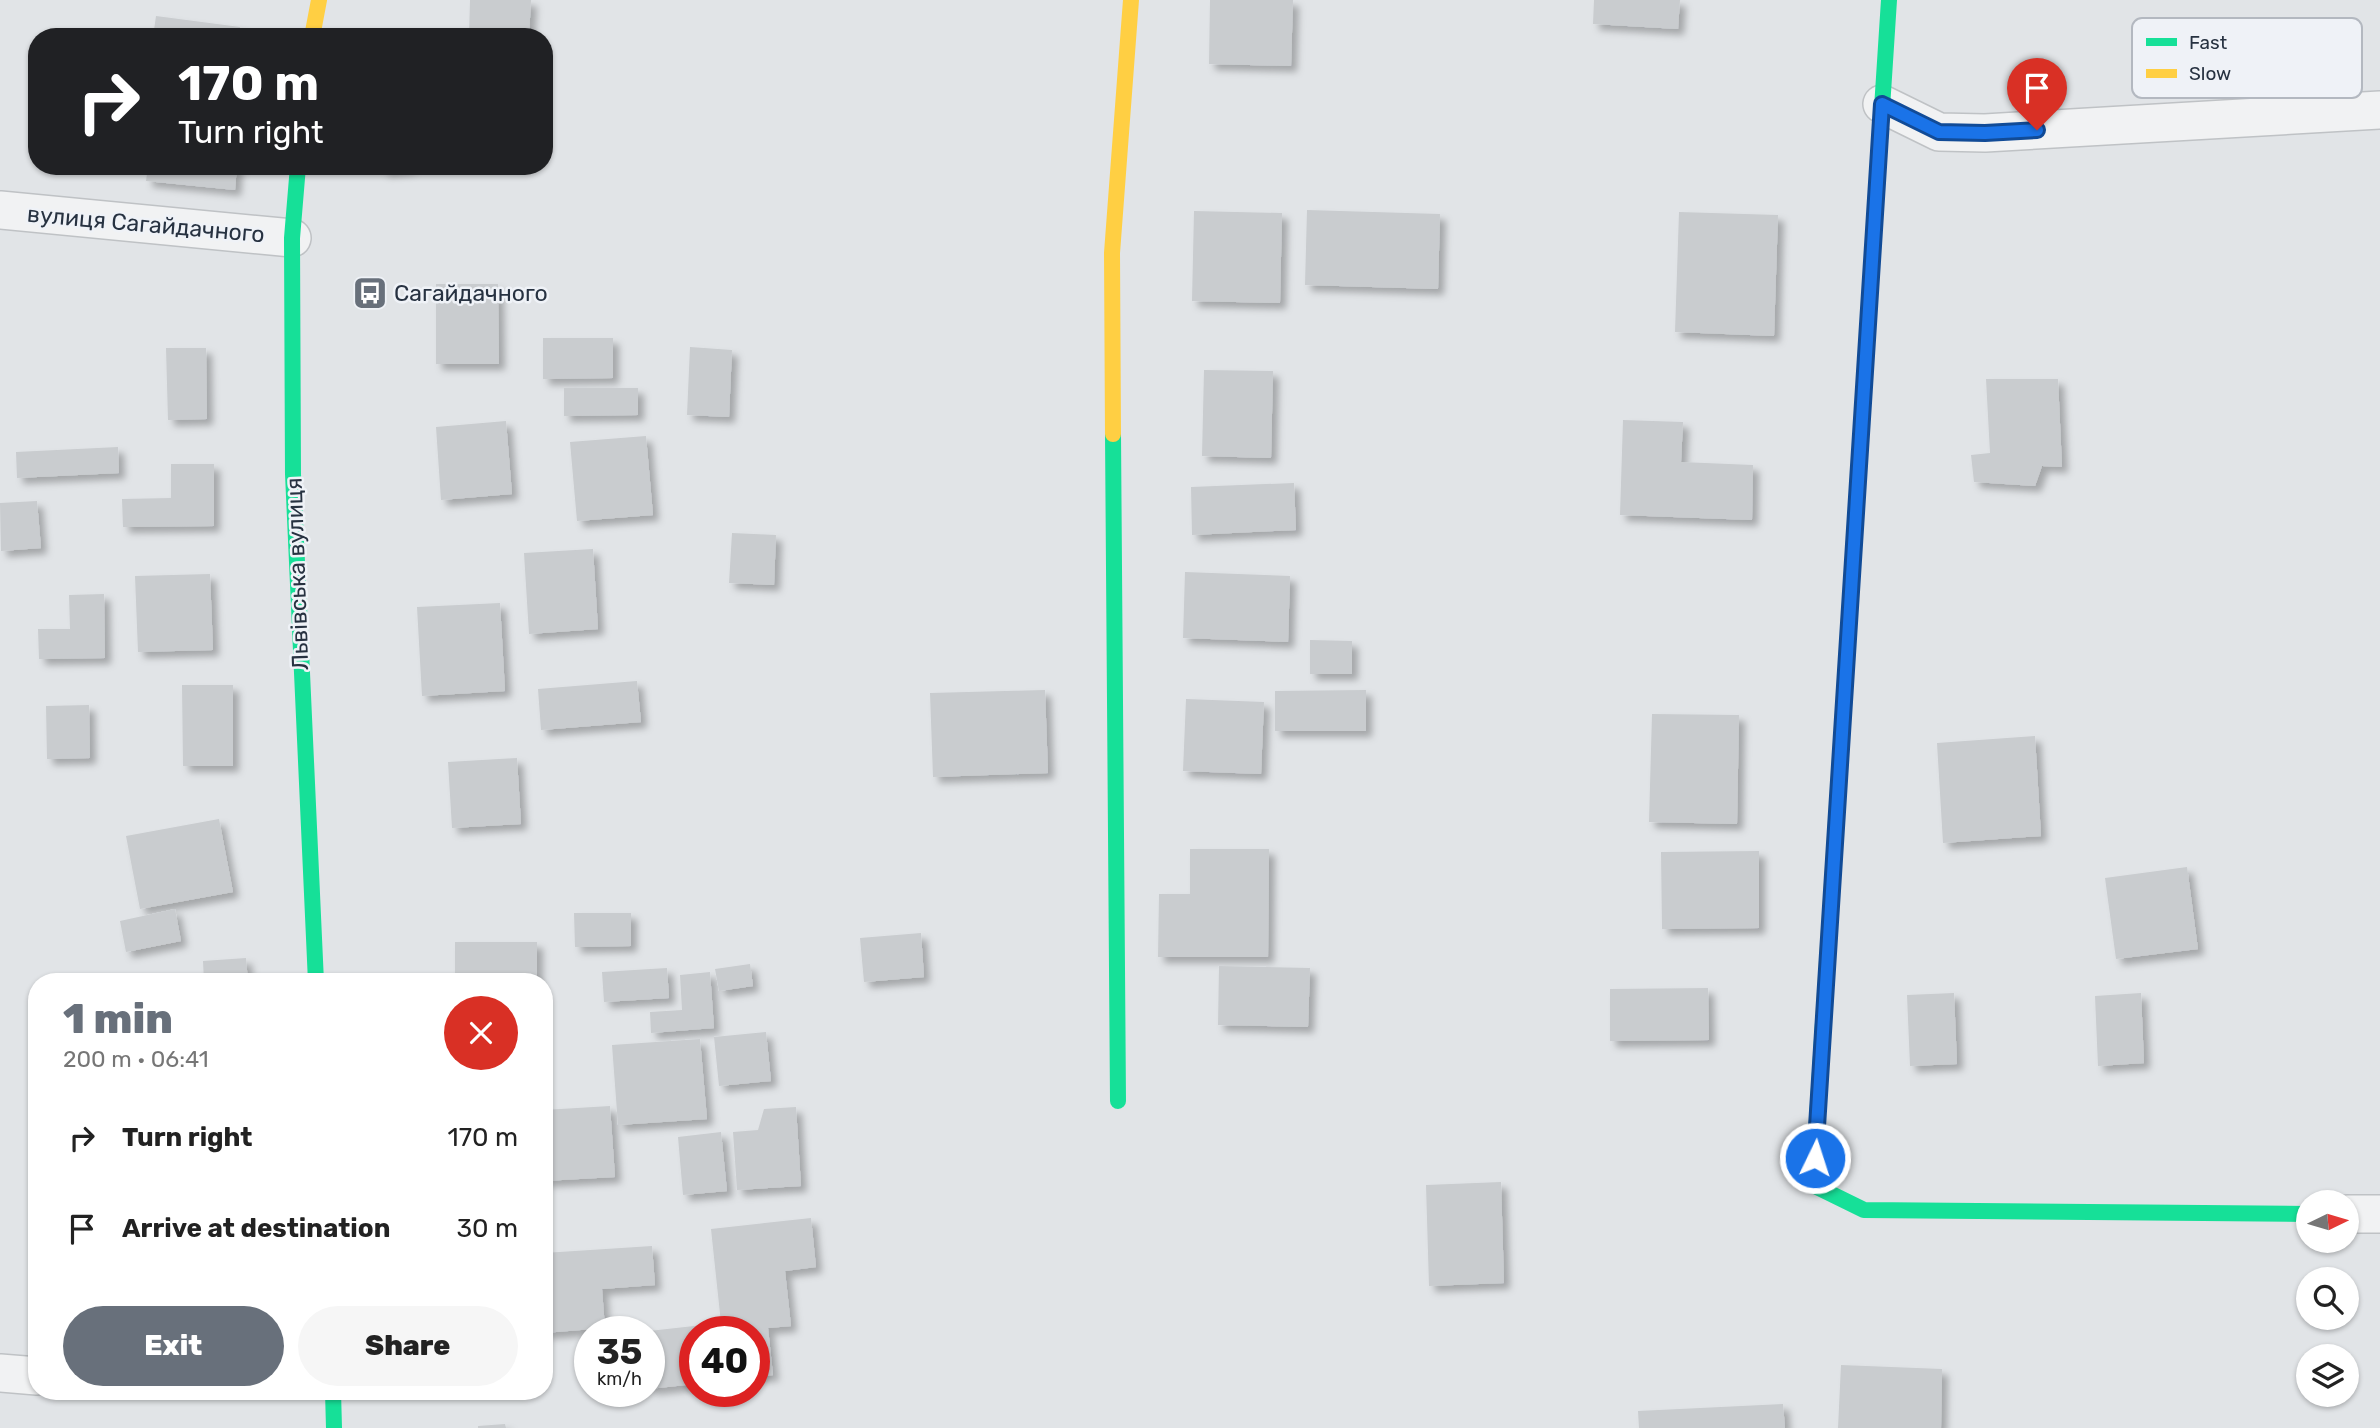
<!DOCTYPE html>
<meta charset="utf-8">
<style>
:root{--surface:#fff;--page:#f6f6f6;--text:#222;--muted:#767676;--accent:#68707b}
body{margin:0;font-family:Rubik,sans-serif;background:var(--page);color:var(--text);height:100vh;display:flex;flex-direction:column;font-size:26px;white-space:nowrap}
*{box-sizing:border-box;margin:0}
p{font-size:23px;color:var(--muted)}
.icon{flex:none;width:38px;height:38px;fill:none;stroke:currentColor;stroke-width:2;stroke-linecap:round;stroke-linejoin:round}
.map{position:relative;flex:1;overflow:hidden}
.sheet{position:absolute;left:28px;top:973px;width:525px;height:427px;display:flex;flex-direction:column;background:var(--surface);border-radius:28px;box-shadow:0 2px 5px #0004}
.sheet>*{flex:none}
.top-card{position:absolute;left:28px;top:28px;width:525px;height:147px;border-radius:28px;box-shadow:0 2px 5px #0004;background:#202124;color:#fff;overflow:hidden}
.needle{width:46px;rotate:85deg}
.fabs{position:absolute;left:2296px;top:1190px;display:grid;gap:14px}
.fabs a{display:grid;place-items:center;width:63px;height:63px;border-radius:50%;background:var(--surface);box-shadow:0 2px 5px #0004;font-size:35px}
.speed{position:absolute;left:574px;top:1316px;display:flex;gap:14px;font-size:35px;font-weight:700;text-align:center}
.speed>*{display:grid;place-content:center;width:91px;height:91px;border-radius:50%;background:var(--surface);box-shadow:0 2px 5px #0004;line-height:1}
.speed small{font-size:18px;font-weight:400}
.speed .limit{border:10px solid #d22;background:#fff;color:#111}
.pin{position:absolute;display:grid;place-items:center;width:60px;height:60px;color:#fff;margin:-72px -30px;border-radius:50% 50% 50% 0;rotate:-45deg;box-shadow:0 0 7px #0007}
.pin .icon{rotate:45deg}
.me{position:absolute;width:77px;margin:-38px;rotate:4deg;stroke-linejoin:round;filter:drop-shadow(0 0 5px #0008)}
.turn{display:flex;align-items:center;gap:24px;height:147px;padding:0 35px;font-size:32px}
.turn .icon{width:91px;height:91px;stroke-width:2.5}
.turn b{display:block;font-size:49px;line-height:60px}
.round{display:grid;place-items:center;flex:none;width:74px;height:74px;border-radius:37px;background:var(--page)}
.overview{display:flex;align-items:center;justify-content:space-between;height:119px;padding:0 35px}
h1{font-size:42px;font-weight:800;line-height:52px;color:var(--accent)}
.cta{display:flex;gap:14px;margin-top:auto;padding:14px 35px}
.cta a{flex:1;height:80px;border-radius:42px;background:var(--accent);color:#fff;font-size:28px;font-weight:800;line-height:80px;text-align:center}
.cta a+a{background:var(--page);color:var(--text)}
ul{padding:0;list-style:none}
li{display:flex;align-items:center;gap:21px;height:91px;padding:0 35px}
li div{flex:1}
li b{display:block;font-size:26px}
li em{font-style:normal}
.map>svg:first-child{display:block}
.building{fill:#c9cccf;filter:url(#shadow)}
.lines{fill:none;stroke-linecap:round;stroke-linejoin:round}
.street-casing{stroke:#bfc2c5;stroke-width:40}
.street{stroke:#f1f2f3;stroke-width:37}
.fast{stroke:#16e098;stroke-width:16}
.slow{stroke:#ffcf43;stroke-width:16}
.route-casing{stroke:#114b97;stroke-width:18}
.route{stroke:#1a73e8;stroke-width:12}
.labels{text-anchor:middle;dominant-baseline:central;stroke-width:5;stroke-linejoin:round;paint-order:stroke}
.street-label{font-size:23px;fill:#273241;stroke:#eff2f7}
.poi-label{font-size:23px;fill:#273241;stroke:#eff2f7;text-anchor:start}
.key{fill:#eff2f7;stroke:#b3b8c0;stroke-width:2}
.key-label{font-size:19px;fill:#273241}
</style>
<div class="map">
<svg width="2380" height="1428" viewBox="0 0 2380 1428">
<defs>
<filter id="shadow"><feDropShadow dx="6" dy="6" stdDeviation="3.5" flood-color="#0004"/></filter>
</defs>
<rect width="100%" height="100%" fill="#e1e4e7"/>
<path class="building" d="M470,0H531L529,37H469Z
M1210,0H1293L1291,66L1209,64Z
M1594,0H1680L1678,29L1593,24Z
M156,16L240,27L239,37H153Z
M148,166H237L235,190L146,181Z
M382,166H410V168L383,171Z
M1307,210L1440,214L1438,289L1305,285Z
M1194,211L1282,213L1280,303L1192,301Z
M1679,212L1778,215L1774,336L1675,332Z
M436,284H498L499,364H436Z
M543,338H613V378L543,379Z
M690,347L732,350L729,417L687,415Z
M166,348H206L207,419L168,420Z
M1204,370L1273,371L1271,458L1202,456Z
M1986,379H2058L2062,467L2042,466L2035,486L1974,482L1971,455L1990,453Z
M564,388H638V415L564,416Z
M1623,420L1683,422L1681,462L1753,465L1752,520L1620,515Z
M506,421L512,494L441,500L436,427Z
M646,436L653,515L577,521L570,442Z
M118,447L119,473L17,478L16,452Z
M171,464H214V526L123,527L122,499L171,498Z
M1294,483L1296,530L1192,535L1191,487Z
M37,501L41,548L1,551L0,503Z
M732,533L776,535L774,585L729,583Z
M593,549L598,629L529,634L524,553Z
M1185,572L1290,576L1288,642L1183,638Z
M210,574L213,650L138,652L135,576Z
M104,594L105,658L39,659L38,629H70L69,595Z
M500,603L505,691L422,696L417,607Z
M1310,640L1352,641V674H1310Z
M637,681L641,722L541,730L538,689Z
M182,685H233V766H183Z
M1045,690L1048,773L933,777L930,693Z
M1366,690V731H1275V691Z
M1186,699L1264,702L1261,774L1183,771Z
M89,705L90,758L47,759L46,706Z
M1652,714L1739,715L1737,824L1649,822Z
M2035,736L2041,836L1943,843L1937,743Z
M517,758L521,824L452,828L448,762Z
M219,819L233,892L140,909L126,836Z
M1190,849H1269L1268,957H1158L1159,894H1190Z
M1759,851V928L1662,929L1661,852Z
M2187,867L2198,949L2116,959L2105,878Z
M175,909L181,941L126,952L120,921Z
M574,913H631V946L575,947Z
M921,933L924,977L864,982L860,938Z
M455,942H537V982H455Z
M246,958L248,982H204L203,961Z
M750,964L753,986L719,991L715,969Z
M1219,966L1310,968L1308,1027L1218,1025Z
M667,968L669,998L604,1002L602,972Z
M710,972L714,1028L651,1033L650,1012L682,1010L680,975Z
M1708,988L1709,1040L1610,1041V989Z
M1954,993L1957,1064L1910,1066L1907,995Z
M2141,993L2144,1063L2098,1066L2095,996Z
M766,1032L771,1081L719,1086L714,1037Z
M700,1039L707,1119L618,1125L612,1045Z
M610,1106L615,1177L544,1181V1110Z
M796,1107L801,1186L737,1190L733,1132L758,1130L764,1109Z
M721,1132L727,1191L683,1195L678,1137Z
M1501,1182L1504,1283L1429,1286L1426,1185Z
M811,1218L816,1267L785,1271L791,1326L768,1328L773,1375L754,1377V1332H695V1384L649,1389V1331L721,1323L711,1229Z
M652,1246L655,1285L602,1289L605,1328L544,1333V1253Z
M1841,1365L1942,1369L1941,1428H1838Z
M1783,1404L1785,1428H1639L1638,1411Z
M505,1424L506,1428H478V1426Z"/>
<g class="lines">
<g class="street-casing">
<path id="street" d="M1882,104L1939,132L1985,133L2380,110
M0,210L292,238
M2347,1214H2380
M0,1373L37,1376"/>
</g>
<use href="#street" class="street"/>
<path class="fast" d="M298,166L292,238L293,474L316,982
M1113,434L1118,1101
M1854,540L1889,0
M1823,1023L1813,1185L1864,1210L2308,1214
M333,1391L334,1428"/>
<path class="slow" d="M312,37L319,0
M1113,434L1112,253L1131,0
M1823,1023L1854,540"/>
</g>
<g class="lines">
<g class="route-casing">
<path id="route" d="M1815,1158L1882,104L1939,132L1985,133L2037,130"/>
</g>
<use href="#route" class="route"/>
</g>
<defs>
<g id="bus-square" transform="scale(1.75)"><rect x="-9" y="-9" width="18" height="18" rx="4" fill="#68707b" stroke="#eff2f7"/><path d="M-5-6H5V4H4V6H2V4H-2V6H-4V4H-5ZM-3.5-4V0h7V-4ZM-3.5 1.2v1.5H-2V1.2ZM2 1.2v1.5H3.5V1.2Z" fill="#fff"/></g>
</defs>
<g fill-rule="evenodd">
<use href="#bus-square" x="370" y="293"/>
</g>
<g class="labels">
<g class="street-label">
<text transform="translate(146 224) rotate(5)">вулиця Сагайдачного</text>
<text transform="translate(297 574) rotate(-92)">Львівська вулиця</text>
</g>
<g class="poi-label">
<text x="394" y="293">Сагайдачного</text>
</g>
</g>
<rect x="2132" y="18" width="230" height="80" rx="10" class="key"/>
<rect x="2146" y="38" width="31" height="8" fill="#16e098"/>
<rect x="2146" y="69" width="31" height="9" fill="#ffcf43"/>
<g class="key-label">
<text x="2189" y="49">Fast</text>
<text x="2189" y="80">Slow</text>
</g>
</svg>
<div class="fabs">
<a><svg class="needle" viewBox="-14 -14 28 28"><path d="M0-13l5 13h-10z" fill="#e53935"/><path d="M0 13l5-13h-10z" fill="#767676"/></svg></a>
<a><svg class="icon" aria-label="search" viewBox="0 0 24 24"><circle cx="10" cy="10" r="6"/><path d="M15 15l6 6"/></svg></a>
<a><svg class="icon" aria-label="layers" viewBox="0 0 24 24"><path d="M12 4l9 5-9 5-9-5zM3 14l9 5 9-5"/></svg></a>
</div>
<div class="speed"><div>35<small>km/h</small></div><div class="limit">40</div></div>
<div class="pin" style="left:2037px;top:130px;background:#d93025"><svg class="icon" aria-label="arrive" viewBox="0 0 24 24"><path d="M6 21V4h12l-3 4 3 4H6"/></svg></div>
<svg class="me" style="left:1815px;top:1158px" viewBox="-20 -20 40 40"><circle r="17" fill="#1a73e8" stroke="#fff" stroke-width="3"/><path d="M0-11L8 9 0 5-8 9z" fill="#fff"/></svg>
<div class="top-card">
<div class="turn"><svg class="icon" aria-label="right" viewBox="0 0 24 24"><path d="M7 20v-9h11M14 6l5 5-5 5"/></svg><div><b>170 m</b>Turn right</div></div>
</div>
<section class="sheet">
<div class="overview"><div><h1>1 min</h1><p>200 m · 06:41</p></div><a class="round" style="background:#d93025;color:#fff"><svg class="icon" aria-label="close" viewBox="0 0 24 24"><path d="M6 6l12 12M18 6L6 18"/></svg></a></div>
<ul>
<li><svg class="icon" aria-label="right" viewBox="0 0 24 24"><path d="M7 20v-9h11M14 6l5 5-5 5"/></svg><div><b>Turn right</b></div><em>170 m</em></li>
<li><svg class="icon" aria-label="arrive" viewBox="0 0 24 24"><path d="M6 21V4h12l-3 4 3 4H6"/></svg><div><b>Arrive at destination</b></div><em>30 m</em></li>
</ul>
<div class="cta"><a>Exit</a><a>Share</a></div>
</section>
</div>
